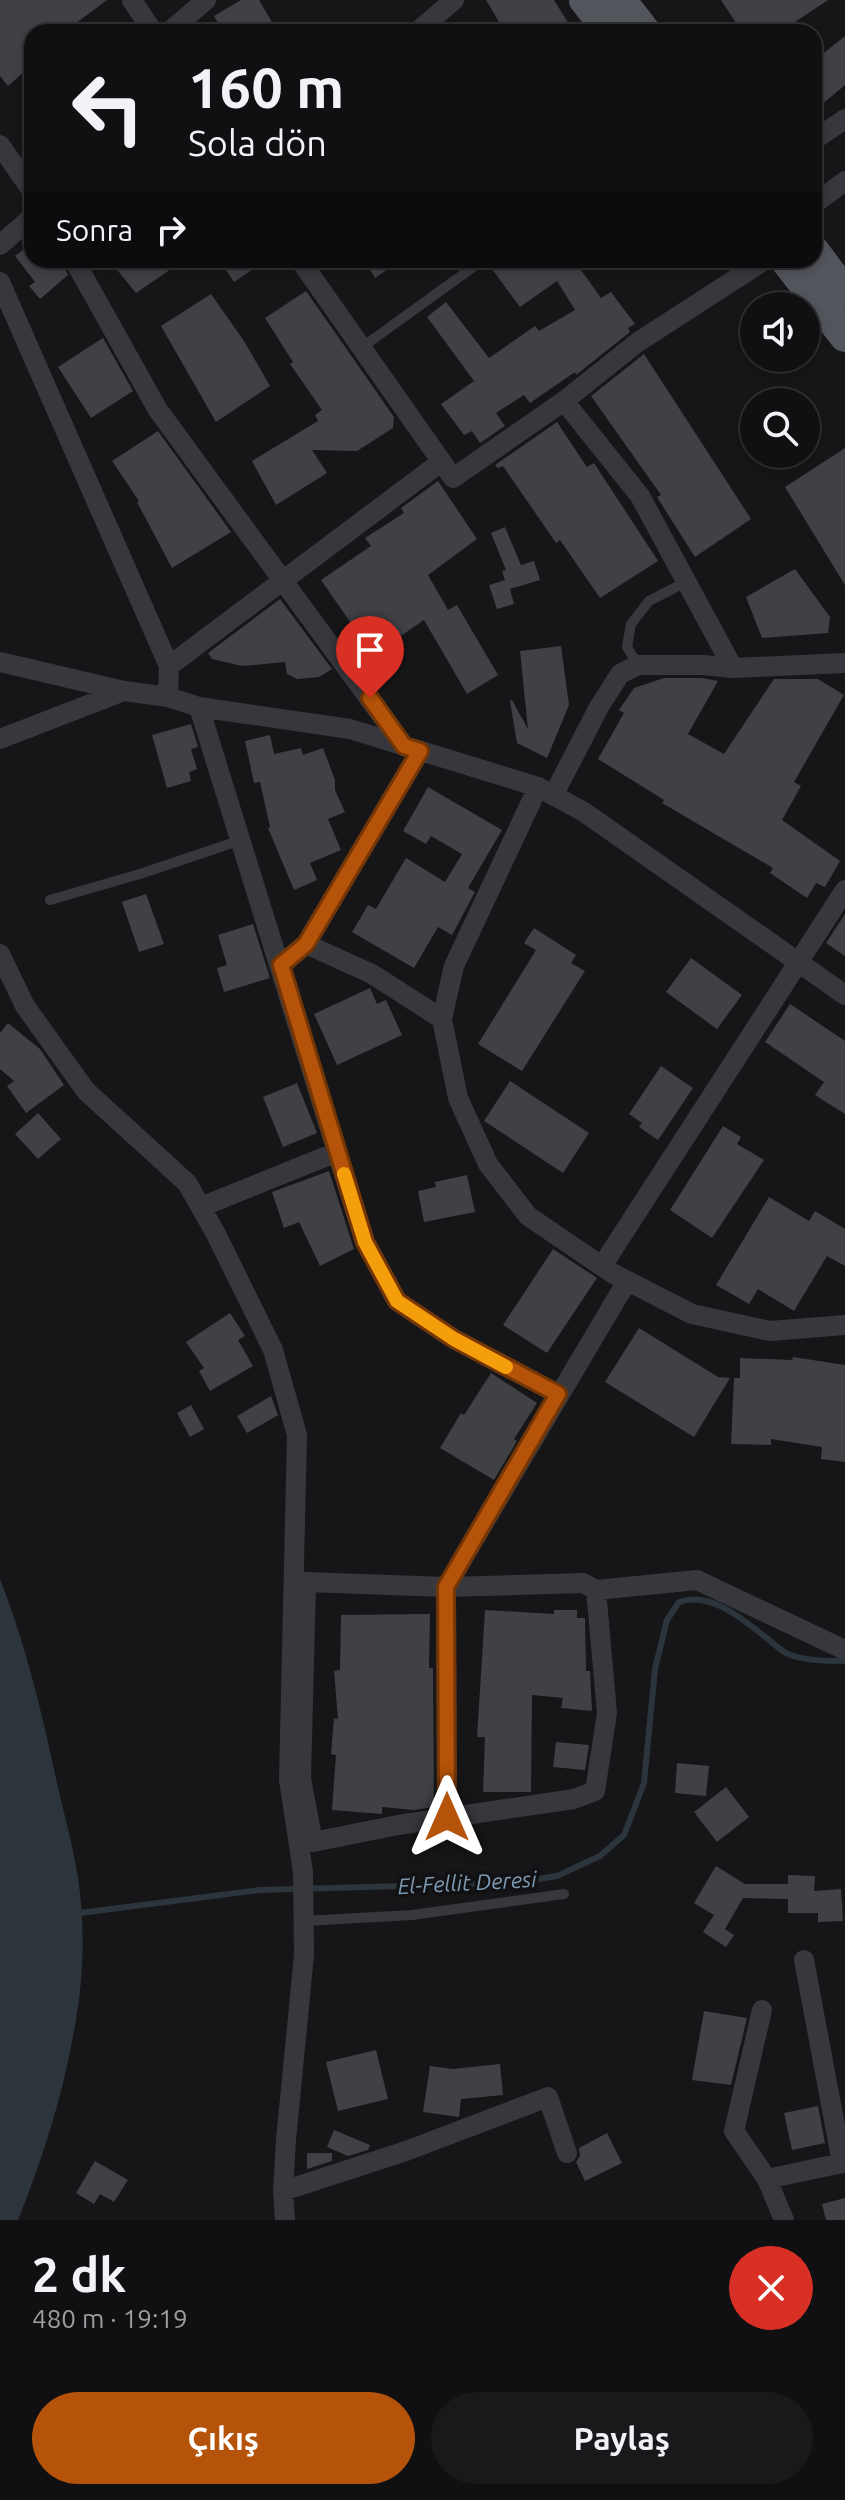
<!DOCTYPE html>
<html lang="tr">
<meta charset="utf-8">
<style>
:root{--surface:#101012;--page:#19191b;--text:#f1f3f6;--muted:#9c9d9f;--line:#303032;--accent:#b45309}
body{margin:0;font-family:Ubuntu,sans-serif;background:var(--page);color:var(--text);height:100vh;display:flex;flex-direction:column;font-size:30px;white-space:nowrap}
*{box-sizing:border-box;margin:0}
p{font-size:26px;color:var(--muted)}
.icon{flex:none;width:44px;height:44px;fill:none;stroke:currentColor;stroke-width:2;stroke-linecap:round;stroke-linejoin:round}
.map{position:relative;height:2220px;overflow:hidden}
.side{display:flex;flex-direction:column;background:var(--surface);flex:1}
.side>*{flex:none}
.guide{position:absolute;left:24px;top:24px;width:798px;height:244px;border-radius:24px;box-shadow:0 4px 12px #0003,0 0 0 2px var(--line);background:#101012;color:var(--text);overflow:hidden}
.buttons{position:absolute;left:740px;top:292px;display:grid;gap:16px}
.buttons a{display:grid;place-items:center;width:80px;height:80px;border-radius:50%;background:var(--surface);box-shadow:0 4px 12px #0003,0 0 0 2px var(--line);font-size:40px}
.pin{position:absolute;display:grid;place-items:center;width:68px;height:68px;color:#fff;margin:-82px -34px;border-radius:50% 50% 50% 0;rotate:-45deg;box-shadow:0 0 8px #0007}
.pin .icon{rotate:45deg}
.me{position:absolute;width:88px;margin:-44px;rotate:0deg;stroke-linejoin:round;filter:drop-shadow(0 0 6px #0008)}
.turn{display:flex;align-items:center;gap:28px;height:168px;padding:0 32px;font-size:36px}
.turn .icon{width:104px;height:104px;stroke-width:2.5}
.turn b{display:block;font-size:56px;line-height:68px}
.then{display:flex;align-items:center;height:76px;padding:0 32px;background:#0003;gap:16px;font-size:30px}
.round{display:grid;place-items:center;flex:none;width:84px;height:84px;border-radius:42px;background:var(--page)}
.head{display:flex;align-items:center;justify-content:space-between;height:136px;padding:0 32px}
h1{font-size:48px;font-weight:600;line-height:60px}
.button{display:flex;gap:16px;margin-top:auto;padding:16px 32px}
.button a{flex:1;height:92px;border-radius:48px;background:var(--accent);color:#fff;font-size:32px;font-weight:600;line-height:92px;text-align:center}
.button a+a{background:var(--page);color:var(--text)}
.map>svg:first-child{display:block}
.water{fill:#2c353c}
.lines{fill:none;stroke-linecap:round;stroke-linejoin:round}
.stream{stroke:#2c353c;stroke-width:6}
.building{fill:#404145}
.lane{stroke:#37383d;stroke-width:10}
.street{stroke:#37383d;stroke-width:20}
.primary{stroke:#53555c;stroke-width:32}
.route-casing{stroke:#753606;stroke-width:20}
.route{stroke:#b45309;stroke-width:14}
.slow{stroke:#f59e0b;stroke-width:14}
.labels{text-anchor:middle;dominant-baseline:central;stroke-width:7;stroke-linejoin:round;paint-order:stroke}
.water-label{font-size:22px;font-style:italic;fill:#7f9bb3;stroke:#111113}
</style>
<div class="map">
<svg width="845" height="2220" viewBox="0 0 845 2220">
<rect width="100%" height="100%" fill="#161618"/>
<path class="water" d="M0,1579C26,1645 42,1713 57,1783C64,1814 73,1846 78,1878C84,1916 84,1960 79,1999C69,2075 47,2148 18,2220H0Z"/>
<g class="lines">
<path class="stream" d="M72,1914L260,1890L514,1883L557,1876L600,1856L624,1835L644,1783L655,1669L667,1620L679,1602C712,1591 743,1620 768,1639C774,1644 781,1651 788,1654C805,1661 828,1661 845,1661"/>
</g>
<path class="building" d="M0,0H107L64,32H32V65L8,86L0,76Z
M241,0H259L278,32H223L214,16Z
M486,0H554L574,32H525L519,23L505,32Z
M721,0H828L780,32H742Z
M845,36V85L814,111V61Z
M32,243V260H61L68,275L40,299L29,286L35,282L15,256Z
M109,260H184L136,293Z
M219,260H266L234,282Z
M364,260H401L375,278Z
M491,260H594L581,270L601,298L611,292L635,324L628,328L630,332L576,375L575,372L530,403L524,395L496,413L505,426L480,443L472,431L464,435L441,404L474,381L427,317L446,302L489,358L535,326L539,331L575,310L557,281L520,307L489,265Z
M306,291L394,417L393,428L357,451L312,450L327,473L276,505L252,461L318,421L315,415L322,410L290,364L293,362L265,318Z
M211,294L244,341L270,386L216,422L161,326Z
M103,338L133,391L91,418L58,367Z
M644,354L751,519L695,557L657,497L661,495L591,396Z
M557,422L587,467L594,463L658,561L600,598L560,540L556,543L503,466L498,468L495,465Z
M158,431L231,532L172,568L137,502L139,501L112,461Z
M845,448V585L785,487Z
M438,481L477,539L428,575L448,610L457,605L498,675L467,694L424,620L373,655L321,580L371,546L365,538L404,513L401,508Z
M505,527L521,565L534,561L540,580L510,589L514,604L497,609L489,585L505,580L502,571L506,570L491,533Z
M795,569L830,617L828,633L762,638L746,597Z
M280,599L332,669L319,677L297,679L287,674L285,662L242,666L212,659L208,653Z
M561,646L569,705L547,758L517,743L510,701L512,700L528,729L520,651Z
M664,678H702L718,681L688,734L724,754L774,679H818L844,695L794,782L801,786L782,820L840,861L825,887L816,883L807,898L770,873L773,868L662,803L664,800L598,759L624,713L619,710L634,688Z
M191,724L198,747L191,749L197,769L189,772L191,781L167,788L152,735Z
M270,735L274,754L301,748L303,755L323,748L335,780V790L345,812L328,819L341,850L310,863L317,880L294,890L268,828L270,827L260,782L254,783L245,741Z
M428,787L502,830L468,888L475,892L452,935L438,927L414,968L352,932L368,905L376,909L406,858L445,882L462,854L431,836L426,844L403,831Z
M146,894L164,944L139,952L122,902Z
M845,914V956L826,943Z
M253,924L270,978L224,992L217,968L227,965L218,935Z
M534,928L576,955L571,963L585,971L522,1071L478,1044L536,950L524,943Z
M691,958L742,995L717,1029L666,992Z
M370,988L377,1004L386,1000L402,1035L337,1065L314,1014Z
M790,1004L845,1041V1114L815,1095L824,1082L765,1042Z
M8,1023L40,1049L64,1085L26,1113L7,1086L14,1081L0,1069V1033Z
M661,1066L693,1088L658,1140L639,1127L642,1123L629,1114Z
M510,1081L589,1133L563,1173L484,1121Z
M297,1083L317,1133L283,1147L263,1097Z
M38,1113L61,1139L38,1159L15,1134Z
M723,1126L741,1137L737,1144L764,1160L712,1238L670,1210Z
M329,1171L354,1249L320,1266L299,1222L284,1228L272,1192Z
M467,1175L475,1212L424,1222L418,1191L436,1187L435,1182Z
M769,1197L809,1221L815,1211L845,1229V1266L827,1256L794,1311L758,1289L749,1304L716,1285Z
M553,1249L597,1278L547,1353L503,1325Z
M230,1313L245,1336L238,1340L253,1366L210,1391L199,1371L204,1368L186,1342Z
M639,1328L718,1377L730,1378L694,1437L605,1382Z
M793,1357L845,1365V1462L821,1459L822,1447L771,1439V1445L731,1444L734,1378H740V1358L792,1360Z
M491,1373L537,1403L514,1439L517,1441L494,1480L440,1448L461,1413L464,1415Z
M271,1396L278,1415L247,1433L237,1416Z
M191,1405L204,1429L190,1437L177,1413Z
M485,1610L554,1614V1610H577V1618H585L586,1671H590L592,1711L561,1708L563,1698L532,1695L531,1792H483L485,1737H477Z
M430,1614L429,1668H433L434,1807L414,1810L382,1807V1814L332,1810L336,1755L331,1754L334,1718L338,1719L334,1671L340,1670L341,1615Z
M556,1742L589,1745L585,1770L553,1767Z
M677,1763L709,1766L706,1796L675,1793Z
M726,1787L749,1817L717,1842L694,1812Z
M716,1866L745,1884H788V1875L815,1876L814,1891L841,1889L843,1921L818,1922V1913H788V1899L743,1898L725,1929L734,1935L726,1947L703,1932L714,1915L694,1903Z
M704,2011L747,2018L731,2085L692,2080Z
M376,2050L388,2099L338,2111L326,2062Z
M500,2064L503,2095L461,2099L459,2117L423,2112L430,2066L453,2069Z
M818,2106L825,2143L792,2150L784,2113Z
M334,2130L370,2145L368,2150L348,2156L327,2147Z
M607,2133L622,2163L585,2181L576,2162L580,2156L579,2148Z
M307,2153H332V2161L307,2169Z
M95,2161L128,2180L114,2202L100,2194L94,2204L76,2193Z
M845,2198V2220H826L822,2204Z"/>
<g class="lines">
<path class="lane" d="M361,348L483,260
M638,665L627,647L631,624L649,601L686,582
M50,900L143,873L241,840
M304,1921L412,1915L564,1894"/>
<path class="street" d="M132,0L153,32
M169,32L206,0
M417,32L454,0
M814,140L845,119
M0,145L32,191
M814,204L845,181
M0,245L32,217
M74,260L158,410L404,746
M300,260L453,478L564,401L638,342L765,260
M0,282L169,666L168,697
M564,401L640,496L733,668
M0,662L124,691L168,697L199,707L350,729L538,787L584,812L845,995
M169,666L441,462
M199,707L365,1242L397,1301L454,1339L558,1394
M0,739L124,691
M538,787L454,966L442,1019L458,1098L488,1164L528,1216L612,1273L692,1314L770,1331L845,1325
M554,794L599,707L620,674L638,665H703L733,668L845,663
M306,944L420,751
M0,954L25,1006L86,1091L187,1183L216,1234L273,1350L297,1435L289,1780L303,1872L304,1955L286,2140L283,2191L285,2220
M281,965L306,944L372,974L442,1019
M201,1207L337,1152
M602,1266L845,890
M306,1582L446,1587L583,1583L596,1590L607,1713L595,1791L574,1799L398,1825L313,1842L301,1779Z
M596,1590L697,1580L845,1650
M447,1817L446,1587L627,1281
M762,2010L734,2131L767,2179L784,2220
M767,2179L842,2163L804,1960
M283,2191L406,2151L548,2097L567,2153"/>
<path class="primary" d="M585,0L610,32
M620,0L645,32
M814,252L845,293
M786,260L845,336"/>
</g>
<g class="lines">
<g class="route-casing">
<path id="route" d="M370,698L404,746L420,751L306,944L281,965L365,1242L397,1301L454,1339L558,1394L446,1587L447,1817"/>
</g>
<use href="#route" class="route"/>
<path class="slow" d="M344,1174L365,1242L397,1301L454,1339L506,1367"/>
</g>
<g class="labels">
<g class="water-label">
<text transform="translate(467 1882) rotate(-3)">El-Fellit Deresi</text>
</g>
</g>
</svg>
<div class="buttons">
<a><svg class="icon" aria-label="sound" viewBox="0 0 24 24"><path d="M4 9h4l5-4v14l-5-4H4zM17 9q2 3 0 6"/></svg></a>
<a><svg class="icon" aria-label="search" viewBox="0 0 24 24"><circle cx="10" cy="10" r="6"/><path d="M15 15l6 6"/></svg></a>
</div>
<div class="pin" style="left:370px;top:698px;background:#d93025"><svg class="icon" aria-label="arrive" viewBox="0 0 24 24"><path d="M6 21V4h12l-3 4 3 4H6"/></svg></div>
<svg class="me" style="left:447px;top:1817px" viewBox="-20 -20 40 40"><path d="M0-17L14 15 0 8-14 15z" fill="#b45309" stroke="#fff" stroke-width="4"/></svg>
<div class="guide">
<div class="turn"><svg class="icon" aria-label="left" viewBox="0 0 24 24"><path d="M17 20v-9H6M10 6l-5 5 5 5"/></svg><div><b>160 m</b>Sola dön</div></div>
<div class="then">Sonra<svg class="icon" aria-label="right" viewBox="0 0 24 24"><path d="M7 20v-9h11M14 6l5 5-5 5"/></svg></div>
</div>
</div>
<section class="side">
<div class="head"><div><h1>2 dk</h1><p>480 m · 19:19</p></div><a class="round" style="background:#d93025;color:#fff"><svg class="icon" aria-label="close" viewBox="0 0 24 24"><path d="M6 6l12 12M18 6L6 18"/></svg></a></div>
<div class="button"><a>Çıkış</a><a>Paylaş</a></div>
</section>
